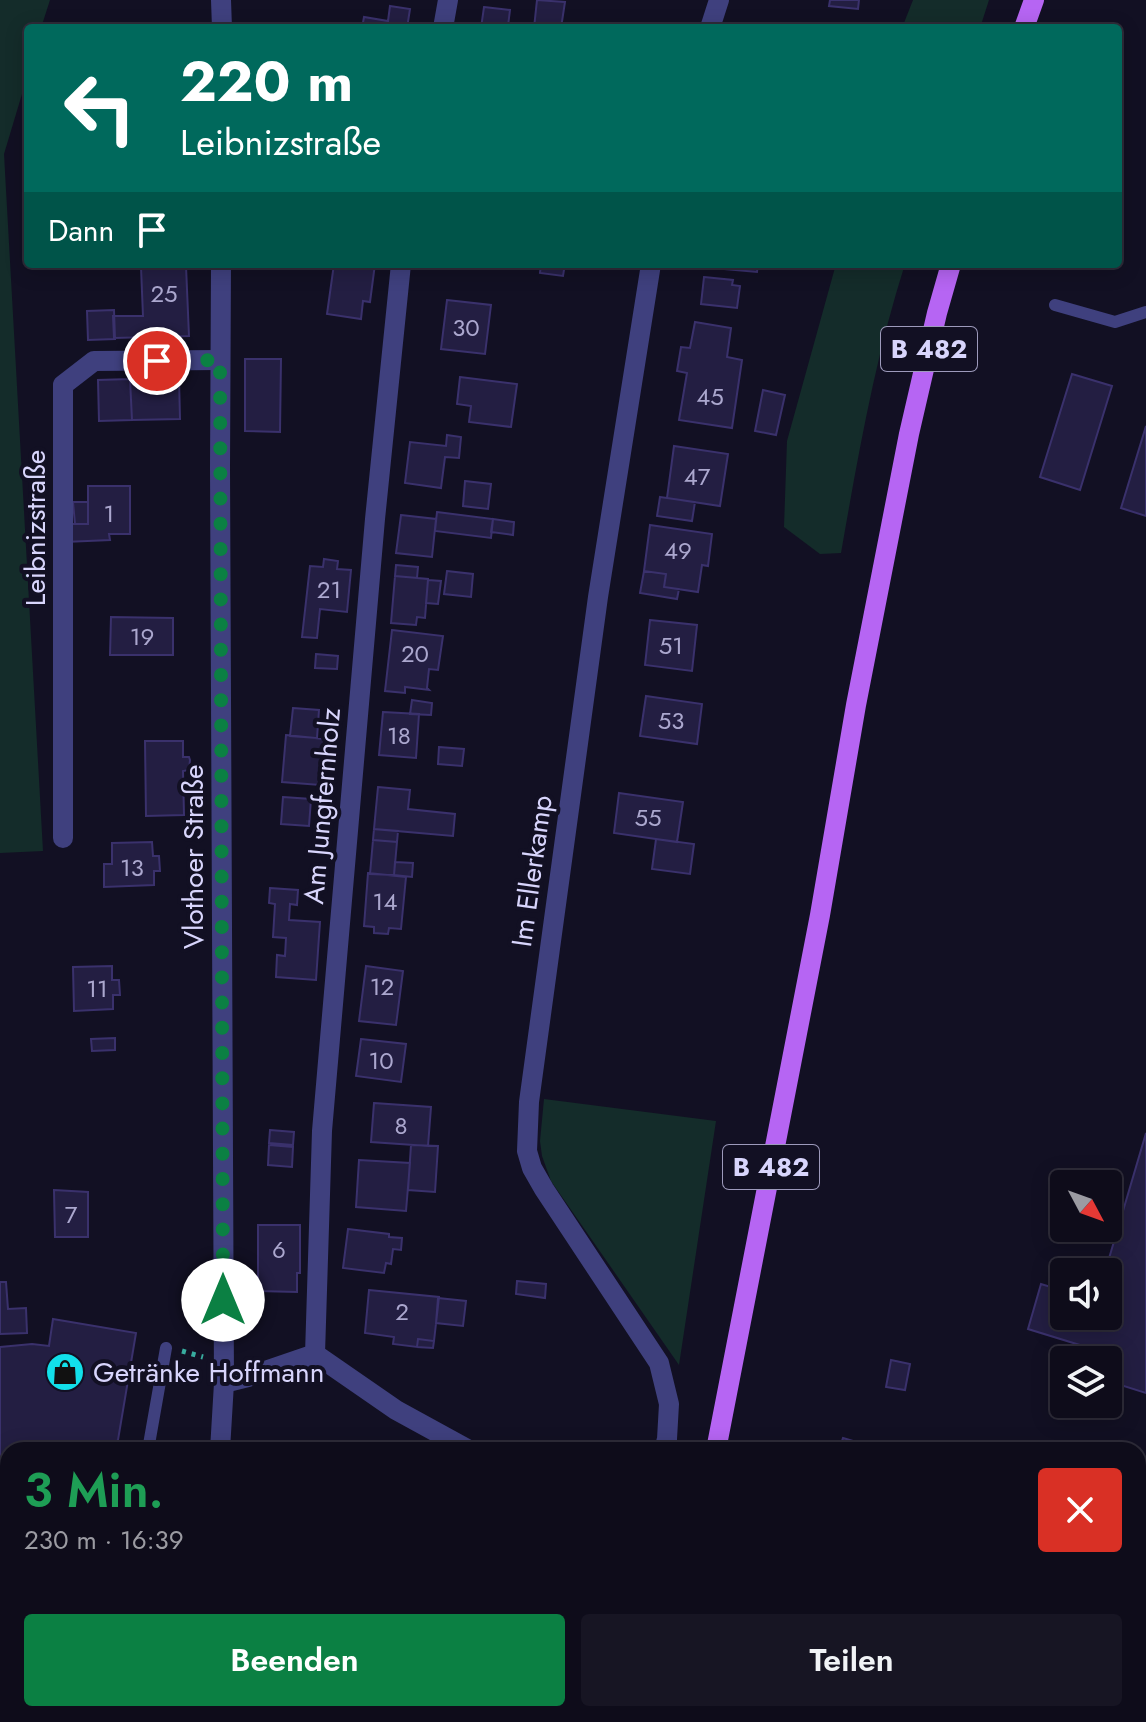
<!DOCTYPE html>
<html lang="de">
<meta charset="utf-8">
<style>
:root{--surface:#0e0c1a;--page:#171523;--text:#f1f3f6;--muted:#9b9ba2;--line:#2e2c39;--accent:#0b8043}
body{margin:0;font-family:Jost,sans-serif;background:var(--page);color:var(--text);height:100vh;display:flex;flex-direction:column;font-size:30px;white-space:nowrap}
*{box-sizing:border-box;margin:0}
p{font-size:26px;color:var(--muted)}
.icon{flex:none;width:44px;height:44px;fill:none;stroke:currentColor;stroke-width:2;stroke-linecap:round;stroke-linejoin:round}
.map{position:relative;flex:1;overflow:hidden}
.details{position:absolute;left:0px;top:1442px;width:1146px;height:280px;display:flex;flex-direction:column;background:var(--surface);border-radius:24px 24px 0 0;box-shadow:0 4px 20px #0003,0 0 0 2px var(--line)}
.details>*{flex:none}
.top-card{position:absolute;left:24px;top:24px;width:1098px;height:244px;border-radius:8px;box-shadow:0 4px 20px #0003,0 0 0 2px var(--line);background:#00695c;color:#fff;overflow:hidden}
.needle{width:52px;rotate:131deg}
.controls{position:absolute;left:1050px;top:1170px;display:grid;gap:16px}
.controls a{display:grid;place-items:center;width:72px;height:72px;border-radius:8px;background:var(--surface);box-shadow:0 4px 20px #0003,0 0 0 2px var(--line);font-size:40px}
.pin{position:absolute;display:grid;place-items:center;width:68px;height:68px;color:#fff;margin:-34px;border:4px solid #fff;border-radius:50%;box-shadow:0 2px 8px #0007}
.me{position:absolute;width:88px;margin:-44px;rotate:0deg;stroke-linejoin:round;filter:drop-shadow(0 0 6px #0008)}
.turn{display:flex;align-items:center;gap:28px;height:168px;padding:0 24px;font-size:36px}
.turn .icon{width:104px;height:104px;stroke-width:2.5}
.turn b{display:block;font-size:56px;line-height:68px}
.then{display:flex;align-items:center;height:76px;padding:0 24px;background:#0003;gap:16px;font-size:30px}
.round{display:grid;place-items:center;flex:none;width:84px;height:84px;border-radius:8px;background:var(--page)}
.head{display:flex;align-items:center;justify-content:space-between;height:136px;padding:0 24px}
h1{font-size:48px;font-weight:600;line-height:60px;color:#1e9e55}
.primary-button{display:flex;gap:16px;margin-top:auto;padding:16px 24px}
.primary-button a{flex:1;height:92px;border-radius:8px;background:var(--accent);color:#fff;font-size:32px;font-weight:600;line-height:92px;text-align:center}
.primary-button a+a{background:var(--page);color:var(--text)}
.map>svg:first-child{display:block}
.green{fill:#142c2a}
.building{fill:#231e42;stroke:#3a316c;stroke-width:2}
.lines{fill:none;stroke-linecap:round;stroke-linejoin:round}
.path{stroke:#38ac9f;stroke-width:5;stroke-dasharray:4 6;stroke-linecap:butt}
.service{stroke:#3f407e;stroke-width:12}
.minor{stroke:#3f407e;stroke-width:20}
.tertiary{stroke:#3f407e;stroke-width:20}
.primary{stroke:#b665f3;stroke-width:20}
.route{stroke:#0b8043;stroke-width:14;stroke-dasharray:0 25.2}
.labels{text-anchor:middle;dominant-baseline:central;stroke-width:8;stroke-linejoin:round;paint-order:stroke}
.number-label{font-size:24px;fill:#aba7ce}
.shield{fill:#121023;stroke:#9d9abb;stroke-width:2}
.shield-label{font-size:26px;font-weight:bold;fill:#d8d5fc}
.street-label{font-size:28px;fill:#d8d5fc;stroke:#121023}
.poi-label{font-size:28px;fill:#d8d5fc;stroke:#121023;text-anchor:start}
</style>
<div class="map">
<svg width="1146" height="1722" viewBox="0 0 1146 1722">
<rect width="100%" height="100%" fill="#121023"/>
<path class="green" d="M0,0H50L41,28H28V74L4,154L43,851L0,853Z
M913,0H989L980,28H902Z
M836,264H905C875,358 858,456 841,553L820,554L784,527L787,441Z
M544,1099L716,1121L679,1365L551,1181L542,1156L540,1141Z"/>
<path class="building" d="M537,0L565,2L561,28H534Z
M830,0H859L858,9L829,6Z
M390,6L410,9L407,28H362L364,17L388,21Z
M484,7L510,10L508,26L524,28H481Z
M334,264H375L370,302L363,301L361,319L327,314Z
M541,264H565L563,276L540,273Z
M702,264H758L757,272L702,267Z
M186,266L189,336L114,338L113,316H143L141,267Z
M704,277L733,280L732,285L740,286L737,308L701,304Z
M447,300L491,305L485,354L441,349Z
M114,310L115,339L88,340L87,311Z
M695,322L731,328L727,357L742,360L732,428L679,420L687,373L677,371L681,347L690,348Z
M245,359H281L280,432L245,431Z
M1072,374L1112,386L1080,490L1040,477Z
M460,377L517,384L511,427L469,422L471,406L457,404Z
M179,378L180,419L132,420L130,379Z
M130,379L132,420L99,421L98,380Z
M763,390L785,395L776,435L755,431Z
M1146,426V516L1121,508Z
M447,435L461,437L459,458L445,457L441,488L405,483L410,442L446,446Z
M674,446L728,454L720,506L667,498Z
M465,481L491,484L488,509L463,506Z
M88,486H130V534H109L110,540L65,542V524H88Z
M660,497L695,502L692,521L657,516Z
M73,502H88V524H75Z
M437,512L493,519L491,538L435,531Z
M401,515L436,519L432,557L396,553Z
M493,519L514,522L513,535L491,532Z
M650,525L712,534L708,566L702,565L698,592L664,587L666,574L644,571Z
M324,559L338,561L337,569L351,570L347,612L320,609L317,638L302,637L310,566L323,567Z
M396,565L418,567L417,578L395,576Z
M447,571L473,574L471,597L444,594Z
M644,571L666,574L664,587L679,589L677,599L640,593Z
M395,576L428,579L425,618L417,617L416,625L391,623Z
M428,580L441,581L438,604L426,603Z
M111,617L173,618V655H110Z
M650,620L697,625L692,671L645,665Z
M392,630L443,636L438,670L429,669L427,688L429,690L405,687V693L385,691Z
M316,654L338,656L337,669L315,668Z
M646,696L702,704L697,744L640,736Z
M412,700L432,703L431,715L410,714Z
M293,708L319,710L317,738L290,736Z
M383,712L419,714L416,758L379,755Z
M286,735L324,739L320,785L282,782Z
M145,741H183V757H189L190,760L189,770L183,771L184,815L146,816Z
M439,747L464,749L462,766L438,764Z
M378,787L410,790L408,809L455,814L453,836L374,829Z
M619,793L683,802L677,842L614,833Z
M283,797L311,799L309,826L281,824Z
M374,829L398,831L397,842L373,840Z
M656,839L694,844L690,874L652,869Z
M373,840L397,842L394,875L370,874Z
M152,842L153,856H159L160,871H154V885L104,887V864H112V843Z
M395,862L413,863L412,877L394,875Z
M368,873L406,877L401,929L389,928L388,934L374,933V927L364,926Z
M270,888L298,890L297,905L290,904L289,920L320,922L316,980L276,977L277,955L285,956L286,938L273,937L275,904L269,903Z
M112,966V980H119L120,995H113V1009L74,1011L73,967Z
M366,966L403,971L396,1025L359,1021Z
M115,1038V1050L92,1051L91,1039Z
M361,1039L406,1044L401,1082L356,1076Z
M374,1103L431,1107L428,1146L371,1142Z
M270,1130L294,1132L293,1145L269,1143Z
M1146,1133V1393L1108,1381V1360H1079L1083,1346L1028,1329L1041,1284L1064,1291V1316H1108V1272H1105Z
M269,1145L293,1147L292,1167L268,1165Z
M411,1145L438,1146L435,1192L408,1190Z
M359,1160L410,1163L406,1211L356,1207Z
M54,1190L88,1192V1237H55Z
M258,1225H300V1273H297V1292L258,1291Z
M348,1229L389,1234V1237L402,1238L401,1250L393,1249L391,1264L386,1263L384,1273L343,1268Z
M517,1281L546,1284L545,1298L516,1294Z
M0,1282H6L8,1309L26,1308L27,1333L0,1334Z
M369,1290L439,1297L434,1341L418,1339L417,1347L393,1344L394,1337L365,1333Z
M438,1298L466,1301L463,1326L436,1323Z
M53,1319L136,1333L118,1440L105,1450H8V1463L0,1462V1347L32,1344L49,1346Z
M418,1339L434,1341L433,1348L417,1347Z
M891,1360L910,1364L905,1390L886,1387Z
M843,1438L863,1444L861,1450H839Z
M1138,1692L1146,1693V1722H1048L1049,1714H1138Z
M754,1714H926L925,1722H904L887,1719V1722H753Z"/>
<g class="lines">
<path class="path" d="M182,1351L203,1357"/>
<path class="service" d="M1055,305L1115,322L1146,312
M148,1450L166,1348
M0,1497L8,1498"/>
<path class="minor" d="M443,28L448,0
M710,28L719,0
M651,264L598,597L529,1102L527,1151L532,1168L544,1189L659,1363L669,1404L667,1439L664,1450
M63,838V385L94,361L220,360
M315,1354L322,1131L375,519L401,264
M315,1354L396,1410L469,1450
M224,1383L248,1377L315,1354
M1138,1650L1146,1652
M180,1722L181,1714"/>
<path class="tertiary" d="M221,0L222,28
M220,1450L224,1383L220,467L221,264
M0,1622L8,1625
M253,1714L283,1722
M606,1722L613,1714"/>
<path class="primary" d="M1024,28L1034,0
M716,1450L820,915L856,705L909,434L937,313L951,264
M663,1722L664,1714"/>
</g>
<g class="lines">
<path class="route" d="M157,361L220,360L223,1300"/>
</g>
<defs>
<g id="shop-disc" transform="scale(2)"><circle r="9.5" fill="#12e0ea" stroke="#121023"/><path d="M-5-2.5h2.3a2.7 3.5 0 0 1 5.4 0H5L5.5 6h-11ZM-1.5-2.5h3a1.5 2.3 0 0 0-3 0Z" fill="#111"/></g>
</defs>
<g fill-rule="evenodd">
<use href="#shop-disc" x="65" y="1372"/>
</g>
<g class="labels">
<g class="number-label">
<text x="164" y="293">25</text>
<text x="466" y="327">30</text>
<text x="710" y="396">45</text>
<text x="697" y="476">47</text>
<text x="109" y="513">1</text>
<text x="678" y="550">49</text>
<text x="329" y="589">21</text>
<text x="142" y="636">19</text>
<text x="671" y="645">51</text>
<text x="415" y="653">20</text>
<text x="671" y="720">53</text>
<text x="399" y="735">18</text>
<text x="648" y="817">55</text>
<text x="132" y="867">13</text>
<text x="385" y="901">14</text>
<text x="382" y="986">12</text>
<text x="97" y="988">11</text>
<text x="381" y="1060">10</text>
<text x="401" y="1125">8</text>
<text x="71" y="1214">7</text>
<text x="279" y="1249">6</text>
<text x="402" y="1311">2</text>
</g>
<g class="shield">
<rect x="881" y="327" width="96" height="44" rx="6"/>
<rect x="723" y="1145" width="96" height="44" rx="6"/>
</g>
<g class="shield-label">
<text x="929" y="349">B 482</text>
<text x="771" y="1167">B 482</text>
</g>
<g class="street-label">
<text transform="translate(35 528) rotate(-90)">Leibnizstraße</text>
<text transform="translate(322 806) rotate(-85)">Am Jungfernholz</text>
<text transform="translate(193 857) rotate(-90)">Vlothoer Straße</text>
<text transform="translate(532 871) rotate(-82)">Im Ellerkamp</text>
</g>
<g class="poi-label">
<text x="93" y="1372">Getränke Hoffmann</text>
</g>
</g>
</svg>
<div class="controls">
<a><svg class="needle" viewBox="-14 -14 28 28"><path d="M0-13l5 13h-10z" fill="#e53935"/><path d="M0 13l5-13h-10z" fill="#9b9ba2"/></svg></a>
<a><svg class="icon" aria-label="sound" viewBox="0 0 24 24"><path d="M4 9h4l5-4v14l-5-4H4zM17 9q2 3 0 6"/></svg></a>
<a><svg class="icon" aria-label="layers" viewBox="0 0 24 24"><path d="M12 4l9 5-9 5-9-5zM3 14l9 5 9-5"/></svg></a>
</div>
<div class="pin" style="left:157px;top:361px;background:#d93025"><svg class="icon" aria-label="arrive" viewBox="0 0 24 24"><path d="M6 21V4h12l-3 4 3 4H6"/></svg></div>
<svg class="me" style="left:223px;top:1300px" viewBox="-20 -20 40 40"><circle r="19" fill="#fff"/><path d="M0-13L10 11 0 6-10 11z" fill="#0b8043"/></svg>
<div class="top-card">
<div class="turn"><svg class="icon" aria-label="left" viewBox="0 0 24 24"><path d="M17 20v-9H6M10 6l-5 5 5 5"/></svg><div><b>220 m</b>Leibnizstraße</div></div>
<div class="then">Dann<svg class="icon" aria-label="arrive" viewBox="0 0 24 24"><path d="M6 21V4h12l-3 4 3 4H6"/></svg></div>
</div>
<section class="details">
<div class="head"><div><h1>3 Min.</h1><p>230 m · 16:39</p></div><a class="round" style="background:#d93025;color:#fff"><svg class="icon" aria-label="close" viewBox="0 0 24 24"><path d="M6 6l12 12M18 6L6 18"/></svg></a></div>
<div class="primary-button"><a>Beenden</a><a>Teilen</a></div>
</section>
</div>
